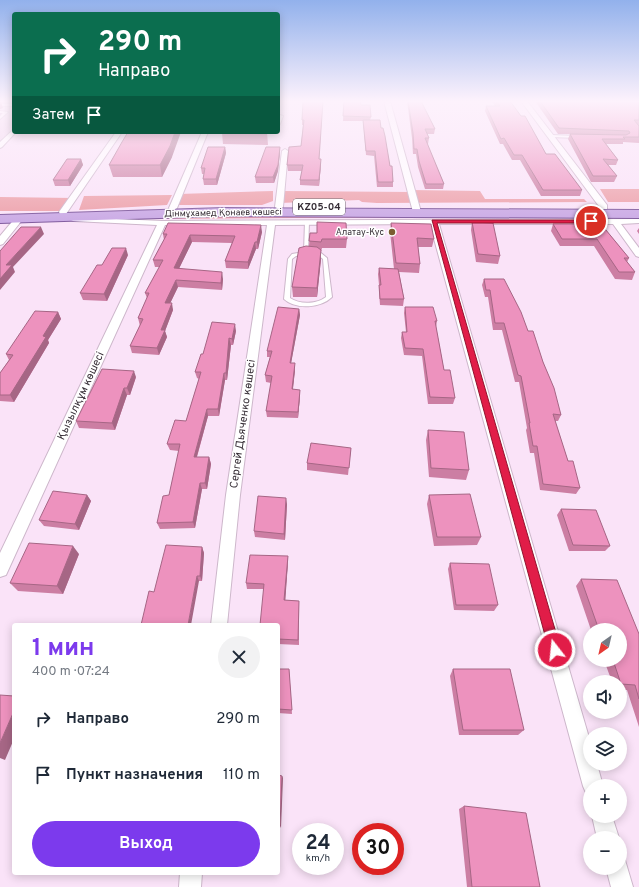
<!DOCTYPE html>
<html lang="ru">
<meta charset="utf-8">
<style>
:root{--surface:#fff;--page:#f2f2f3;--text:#1f2937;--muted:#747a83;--accent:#7c3aed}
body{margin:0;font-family:Overpass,sans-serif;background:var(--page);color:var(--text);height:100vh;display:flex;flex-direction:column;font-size:15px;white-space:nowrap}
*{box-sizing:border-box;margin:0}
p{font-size:13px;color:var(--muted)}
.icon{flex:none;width:22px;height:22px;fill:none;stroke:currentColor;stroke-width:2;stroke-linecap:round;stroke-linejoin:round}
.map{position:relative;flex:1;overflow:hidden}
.side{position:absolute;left:12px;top:623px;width:268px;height:252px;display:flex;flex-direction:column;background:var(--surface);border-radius:4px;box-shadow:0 2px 10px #0003}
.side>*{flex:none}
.guide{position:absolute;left:12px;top:12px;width:268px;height:122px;border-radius:4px;box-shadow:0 2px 10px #0003;background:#0b6e4f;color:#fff;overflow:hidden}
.needle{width:26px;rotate:214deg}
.fabs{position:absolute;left:583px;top:623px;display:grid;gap:8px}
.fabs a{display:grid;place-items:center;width:44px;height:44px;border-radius:50%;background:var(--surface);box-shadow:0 2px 10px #0003;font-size:20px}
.speed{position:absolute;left:292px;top:823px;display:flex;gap:8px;font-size:20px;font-weight:700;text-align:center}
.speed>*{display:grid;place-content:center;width:52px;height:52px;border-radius:50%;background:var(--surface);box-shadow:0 2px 10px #0003;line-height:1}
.speed small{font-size:10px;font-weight:400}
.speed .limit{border:6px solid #d22;background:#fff;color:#111}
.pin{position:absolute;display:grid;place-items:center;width:34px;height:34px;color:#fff;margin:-17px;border:2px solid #fff;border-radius:50%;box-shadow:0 1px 4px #0007}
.me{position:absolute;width:44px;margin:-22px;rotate:344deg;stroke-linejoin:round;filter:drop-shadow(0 0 3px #0008)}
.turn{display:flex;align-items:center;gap:14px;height:84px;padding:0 20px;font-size:18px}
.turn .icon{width:52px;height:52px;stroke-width:2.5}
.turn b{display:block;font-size:28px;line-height:34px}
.then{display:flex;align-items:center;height:38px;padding:0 20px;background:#0003;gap:8px;font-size:15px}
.round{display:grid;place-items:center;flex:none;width:42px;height:42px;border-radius:21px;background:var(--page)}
.headline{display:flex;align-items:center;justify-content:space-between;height:68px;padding:0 20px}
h1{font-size:24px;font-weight:700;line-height:30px;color:var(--accent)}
.primary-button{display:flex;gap:8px;margin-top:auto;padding:8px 20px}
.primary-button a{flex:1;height:46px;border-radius:24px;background:var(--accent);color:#fff;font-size:16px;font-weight:700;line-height:46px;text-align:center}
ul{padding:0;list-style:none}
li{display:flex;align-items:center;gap:12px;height:56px;padding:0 20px}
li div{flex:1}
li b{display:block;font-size:15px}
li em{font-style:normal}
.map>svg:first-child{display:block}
.built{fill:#eed2eb}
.green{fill:#eda2ab}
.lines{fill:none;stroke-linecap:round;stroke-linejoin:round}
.lane-casing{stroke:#cdb7cb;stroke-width:2}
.street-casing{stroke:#cdb7cb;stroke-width:2}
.primary-casing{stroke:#7f5a9d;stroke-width:2}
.lane{fill:#fff;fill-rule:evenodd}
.street{fill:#fff;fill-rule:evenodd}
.primary{fill:#caaae5;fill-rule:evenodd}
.wall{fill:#cc7ea3}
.shaded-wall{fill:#a66685}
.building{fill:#ed92be;stroke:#a66685}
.route{fill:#e11d48;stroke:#92132f}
.poi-dot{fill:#7b5d31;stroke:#fff;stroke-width:1.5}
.labels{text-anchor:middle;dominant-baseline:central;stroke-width:3;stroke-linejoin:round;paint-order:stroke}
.far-street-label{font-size:9px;fill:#362e36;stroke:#fff}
.far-poi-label{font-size:9px;fill:#362e36;stroke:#fff;text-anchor:end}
.shield{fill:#fff;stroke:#726d72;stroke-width:1}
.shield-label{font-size:10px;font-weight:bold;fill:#362e36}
.street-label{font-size:11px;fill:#362e36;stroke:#fff}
</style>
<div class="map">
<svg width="639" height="887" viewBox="0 0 639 887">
<rect width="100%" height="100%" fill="#fae3f8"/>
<path class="built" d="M0,101H14V127L0,143Z"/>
<path class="green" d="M600,189H639V202H608Z
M411,190L480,191L485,199H584L587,202L377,203L362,202L359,200L279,203L280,191L411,192Z
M273,191V201L262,205H175L179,194Z
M172,195L167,205L79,210L84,196Z
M0,197L74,198L65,211H0Z
M262,215L468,217L153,219L154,217Z"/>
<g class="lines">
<g class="lane-casing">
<path id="lane" d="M0,104H14V106H0Z
M0,111L8,112L0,119V116L3,113H0Z
M280,115L283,116L280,124L278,125V120Z
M551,135L578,136L580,137L578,138L550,137Z
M305,221L309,222L308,252L321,253L327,258L332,297C321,308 296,310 284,299L288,259L292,254L304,252ZM306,254L318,255L323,259L326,297C317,304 300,305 290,298L292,259L296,256Z"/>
</g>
<g class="street-casing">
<path id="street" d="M384,101H390L421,212L420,214H417L413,212Z
M521,101H527L607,205V209H601Z
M14,129V132H16L2,147L0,148V142Z
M116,132H122L66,214H60L59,212Z
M202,132H208L177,208L173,210H170L169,208Z
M285,149L288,151L283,207L279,209L275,207L282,151Z
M16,217H19L23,219L3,244L0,245V236Z
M70,217L162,221L639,219V223L621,224L639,248V257L636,256L613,224H439L590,741V764H597L603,786H590V795L586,793L583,786L430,224L275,225L240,495L227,625H211L226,495L267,225H165L6,575L0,577V553L157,225L73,221L69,219Z
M592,816H612L619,838H597Z
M620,858L625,860L633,887H611L606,868H620Z
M180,873H202L201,887H179Z"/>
</g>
<g class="primary-casing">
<path id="primary" d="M224,208L639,210V218L224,216L0,223V215Z"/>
</g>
<use href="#lane" class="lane"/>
<use href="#street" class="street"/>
<use href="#primary" class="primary"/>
</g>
<path class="wall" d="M0,101H10L9,102L1,103L3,108Z
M323,101L319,159L321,164L319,186L300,185V180L302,171H288L287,165L301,146L303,125H302V120Z
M344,101L361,105L371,117L370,120L381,128L390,166L393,182V187H377L374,156L366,155L363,121H343Z
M407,101H421L435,129L434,134H427L429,138L428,144H427L444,184L443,189H425L418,167L416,154H413L412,138Z
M492,101H510L546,154L582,190L580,196H541L520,160H512L503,144H500L485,111L486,106H495Z
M535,101H639V125H638L639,126V143L623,142V144H606L618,160L616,165H608L617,176L614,182H591L568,139L570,134H558Z
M267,132L268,145L223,144L222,133Z
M225,147L226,153L217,185H204L203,179L204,174H202L201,168Z
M280,147V152L278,171L274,183H256L255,177Z
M172,157L162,177H113L109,165Z
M81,159L83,165L70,186H55L53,180Z
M472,222L500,256L498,264L476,262L471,230Z
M391,223L434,239L432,247H418L420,264L419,273L399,272L404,299L403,306L380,305L379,292V285L378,274L379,268L394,269L390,232Z
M553,224H601L629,258L627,262L635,272L632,280L615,279L594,246H560L551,231Z
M639,228V234L637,231Z
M262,232L258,249H256L248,269L226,268L225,261L232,243L192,242L179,268L223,279L222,290L178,287L170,303L173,310L165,331L167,337L159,355L132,353L130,346L140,326L138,318L147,298L145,293L160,267H155L153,260L164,240L163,234Z
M310,233L347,239L346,248H322L321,252V259L317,297H293L292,287L309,246Z
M128,255L107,301L83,300L80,293L102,265Z
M484,279L528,331L543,362L561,415L558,421H555L568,461L580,488L576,494L540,490L534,453H530L526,430L527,428L519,382H515L502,330H493L488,297H485L482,285Z
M405,307L437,321L436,327L444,370L455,398L453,404H428L422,356L404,355L401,338L402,332H406L404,313Z
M299,309L300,315L291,363L295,370L293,389L300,396L298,418L267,417L266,411L271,383L266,382L265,375L270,357H267V351Z
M58,312L61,319L48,340L49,343L14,402L0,401V373L9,360L6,354Z
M236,331L233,345H231L227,380H225L219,416H208L197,457H209L211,464L207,489H202L195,528L160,529L157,523L169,495L179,451L170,450L167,444L186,421L199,379L197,378L195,372L203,354Z
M136,377L130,395H127L115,430L79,428L76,421Z
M428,430L469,470L466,480L429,477L426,440Z
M351,448L348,475L307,470V463Z
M87,495L91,501L79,530L44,526L39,520Z
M429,495L481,537L477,545L434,546L427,504Z
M287,504L285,540L255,537L254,531Z
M561,509L610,546L605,551H569L557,515Z
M202,547L204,553L202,581H199L154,592Z
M79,554L63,594L18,591L10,583Z
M288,556V562L285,600L299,601V645L278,644V625L263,589H247L246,583Z
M450,563L498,605L494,611L454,610L448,569Z
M581,579L639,634V727L627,690H620V682H612L604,660H620V630H591L576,586Z
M278,669H289L292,714L278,713Z
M453,669L524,730L518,735H459L450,676Z
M464,806L540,887H467L459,809Z"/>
<path class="shaded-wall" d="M0,101H1L3,108L0,109Z
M175,132H181L172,157L162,177L160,165Z
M225,147L226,153L217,185L216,179Z
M280,147V152L278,171L274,183L273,177Z
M81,159L83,165L70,186L68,180Z
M321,159V164L319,186V180Z
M261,225L262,232L258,249L257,242Z
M41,227L44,234L13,267L15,272L0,290V279L6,265Z
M190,235L192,242L176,275L174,268Z
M255,242L256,249L248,269V262Z
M126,248L128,255L107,301L104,294Z
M321,250V259L317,297V288Z
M222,272L223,279L222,290L221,283Z
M176,280L178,287L167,310L165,303Z
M172,303L173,310L165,331L167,337L159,355L157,348L161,330Z
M299,309L300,315L290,369V363Z
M58,312L61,319L48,340L49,343L14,402L10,395L43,336Z
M235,324L236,331L233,345L232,339Z
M229,338L231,345L227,380L226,373Z
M295,363V370L292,396V389Z
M134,371L136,377L130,395L127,388Z
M224,373L225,380L219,416L218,409Z
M124,388L127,395L115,430L112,423Z
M300,390V396L298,418V412Z
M207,409L208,416L195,463L194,457Z
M209,457L211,464L207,489L205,483Z
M200,483L202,489L195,528L193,522Z
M87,495L91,501L79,530L75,524Z
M286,498L287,504L285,540L284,534Z
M73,546L79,554L63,594L57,586Z
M202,547L204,553L202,581L200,576Z
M288,556V562L285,605L284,600Z
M197,576L199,581L191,625H188Z
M14,711V739L5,760L0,758V743Z
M282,776L283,778L281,828L280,826Z"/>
<path class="building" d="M303,101H323L319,159H321L319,180H300L303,165H287L289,147L301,146L304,120H302Z
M344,101H360L361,105H370L371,117L343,116Z
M408,101H421L435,129H425L429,138H425L444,184H426L419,161L417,149H414L413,133Z
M496,101H510L521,116H525L546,154H555L582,190H543L522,155H514L504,138L501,139L486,106H500Z
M540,101H639V120H634L639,126V137H623L625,139H602L618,160L603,159L617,176H593L570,134L626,135L630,133L629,131L559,128Z
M363,120H380L381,128H383L385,136L390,166H392L393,182H378L375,151H366Z
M128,132H175L170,146L160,165H109L122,142Z
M222,132H267V134L222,133Z
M208,147H225L216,179H203L205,168H201Z
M266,147H280L278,165L273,177H255Z
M67,159H81L68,180H53Z
M317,222L346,223L347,239H322L321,242L309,241L310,233H317Z
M472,222L493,223L500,256L478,254Z
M168,223L261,225L257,242H255L248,262L225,261L235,236L190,235L174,268L222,272L221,283L176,280L165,303H172L161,330H165L157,348L130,346L143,319L138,318L149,293H145L163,260H153L167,234H163Z
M391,223L431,224L434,239L417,238L420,264L396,263Z
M553,224H601L629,258H624L635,272H619L597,239H562Z
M21,227H41L6,265H12L0,279V251Z
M306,246L317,247L321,250L317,288L292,287L299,248Z
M112,248H126L104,294L80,293L97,265H102Z
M379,268L398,269L404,299H380L379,285H381Z
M484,279H504L521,312L528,331H533L543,362L554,388L561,415L553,414L568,461H573L580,488L543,484L537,446H533L529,423H530L521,376L518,375L504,323H495L490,290H486Z
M278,307L299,309L290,363H295L292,389L300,390L298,412L266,411L272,376L265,375L272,351H267Z
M405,307H433L437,321H435L444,370H450L455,398L430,397L423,349L405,348L402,332H407Z
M35,311L58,312L43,336L46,337L10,395H0V373L13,355L6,354Z
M212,322L235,324L232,339L229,338L226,373H224L218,409H207L194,457H209L205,483H200L193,522L157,523L163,496L169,495L180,444H167L175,420L186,421L201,372H195L201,354H203Z
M102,369L134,371L127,388H124L112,423L76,421Z
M428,430L464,432L469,470L431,468Z
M311,443L351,448L349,468L307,463Z
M53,491L87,495L75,524L39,520Z
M470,494L481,537H437L429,495Z
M258,496L286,498L284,534L254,531Z
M561,509L596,510L610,546L573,545Z
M29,543L73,546L57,586L10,583Z
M166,545L202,547L200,576H197L188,625H141L149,591L154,592Z
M250,555L288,556L284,600L299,601L298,640L278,639V625H260L264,584L246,583Z
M450,563L489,564L498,605H456Z
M581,579L617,580L639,634V699L635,685L621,684L613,660H620V630H599Z
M278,669H289L292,710L278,709Z
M453,669H510L524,730H463Z
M0,695L14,696V711L0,743Z
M278,775L282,776L280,826H278Z
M464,806L526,813L540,887H472Z"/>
<linearGradient id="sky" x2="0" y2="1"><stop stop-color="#92b1ec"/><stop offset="0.45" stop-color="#fdf2fc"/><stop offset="1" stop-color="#fdf2fc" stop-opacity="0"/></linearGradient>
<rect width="639" height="225" fill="url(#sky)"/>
<path class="route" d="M432,220H591L594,221L591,223H437L561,650L559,655L555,657L551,655L549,650Z"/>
<circle class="poi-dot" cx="392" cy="232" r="4"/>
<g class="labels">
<g class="far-street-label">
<text transform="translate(223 213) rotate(-1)">Дінмұхамед Қонаев көшесі</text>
</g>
<g class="far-poi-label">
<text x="384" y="232">Алатау-Кус</text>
</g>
<rect class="shield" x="293" y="199" width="52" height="16" rx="3"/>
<g class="shield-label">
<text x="319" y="207">KZ05-04</text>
</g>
<g class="street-label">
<text transform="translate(81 396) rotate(-65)">Қызылқұм көшесі</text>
<text transform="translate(243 424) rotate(-82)">Сергей Дьяченко көшесі</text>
</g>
</g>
</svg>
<div class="fabs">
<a><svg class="needle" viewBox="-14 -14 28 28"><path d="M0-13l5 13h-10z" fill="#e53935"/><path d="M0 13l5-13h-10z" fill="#747a83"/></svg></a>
<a><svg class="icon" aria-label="sound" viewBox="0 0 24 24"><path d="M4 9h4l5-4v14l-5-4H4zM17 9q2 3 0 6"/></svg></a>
<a><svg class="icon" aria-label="layers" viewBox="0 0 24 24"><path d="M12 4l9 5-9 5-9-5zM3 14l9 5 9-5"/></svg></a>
<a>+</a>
<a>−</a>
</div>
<div class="speed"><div>24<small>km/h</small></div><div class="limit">30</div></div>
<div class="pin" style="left:591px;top:221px;background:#d93025"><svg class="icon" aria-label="arrive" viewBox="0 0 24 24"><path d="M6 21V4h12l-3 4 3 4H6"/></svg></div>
<svg class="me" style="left:555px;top:650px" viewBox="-20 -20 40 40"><circle r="17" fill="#e11d48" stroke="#fff" stroke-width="3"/><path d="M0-11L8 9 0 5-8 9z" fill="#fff"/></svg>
<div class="guide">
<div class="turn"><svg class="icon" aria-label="right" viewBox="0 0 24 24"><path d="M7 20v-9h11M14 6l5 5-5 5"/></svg><div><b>290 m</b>Направо</div></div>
<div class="then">Затем<svg class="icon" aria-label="arrive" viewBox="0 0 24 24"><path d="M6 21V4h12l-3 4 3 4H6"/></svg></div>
</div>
<section class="side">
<div class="headline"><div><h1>1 мин</h1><p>400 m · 07:24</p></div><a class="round"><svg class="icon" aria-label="close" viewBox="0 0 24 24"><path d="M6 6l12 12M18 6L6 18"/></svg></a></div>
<ul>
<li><svg class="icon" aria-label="right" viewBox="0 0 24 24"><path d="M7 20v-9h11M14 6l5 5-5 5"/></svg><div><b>Направо</b></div><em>290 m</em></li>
<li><svg class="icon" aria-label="arrive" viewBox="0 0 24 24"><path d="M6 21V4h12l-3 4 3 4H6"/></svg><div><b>Пункт назначения</b></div><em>110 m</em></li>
</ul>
<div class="primary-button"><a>Выход</a></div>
</section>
</div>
